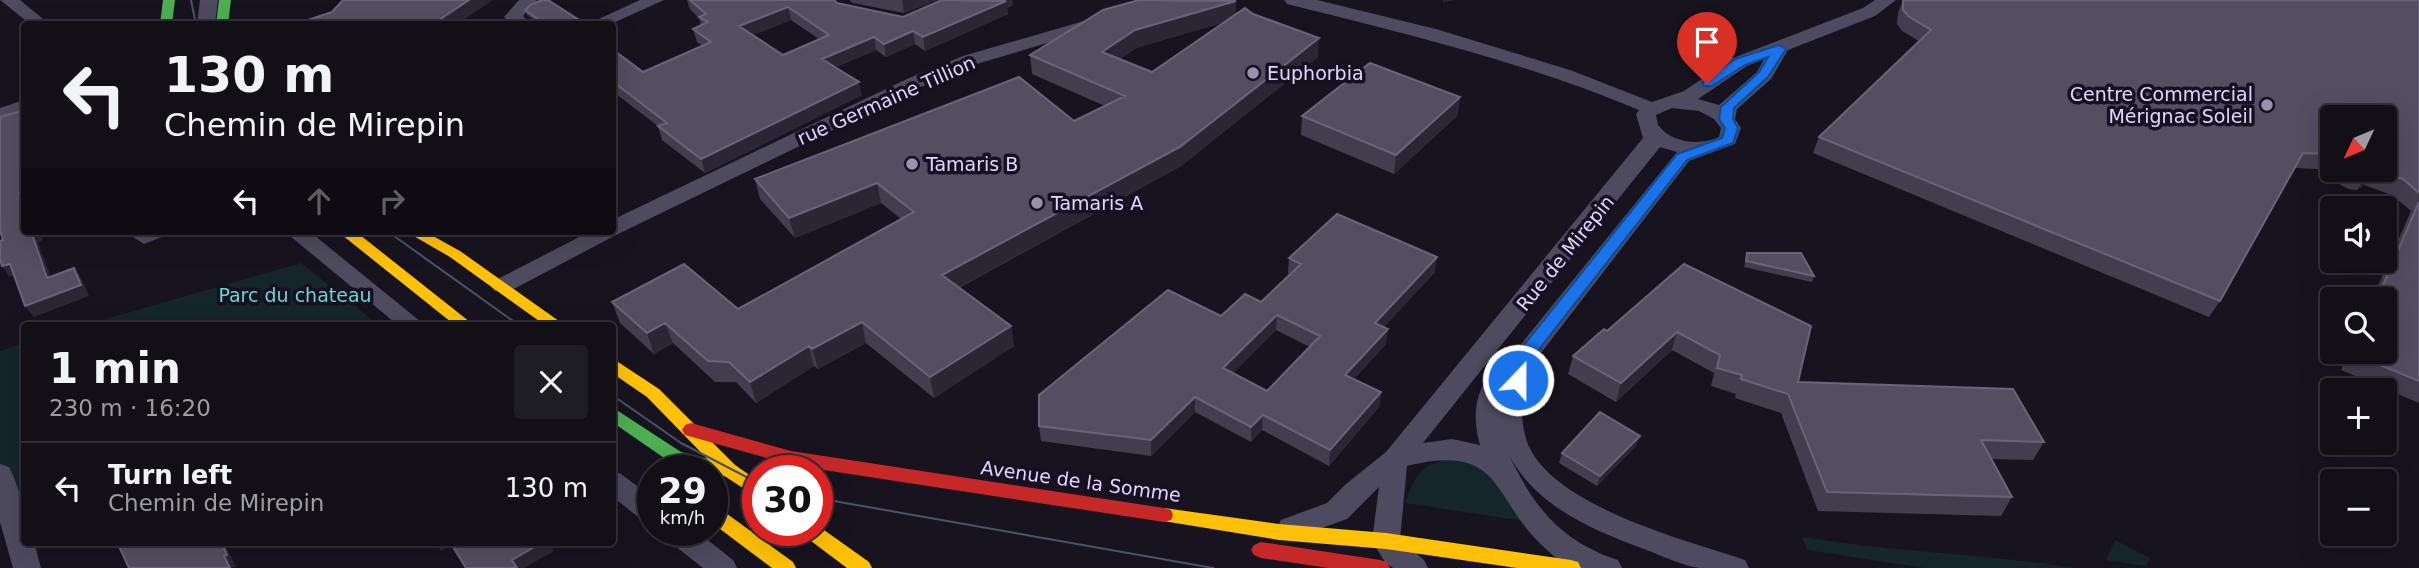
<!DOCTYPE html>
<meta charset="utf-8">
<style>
:root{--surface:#120f17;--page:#1f1d24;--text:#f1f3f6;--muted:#9c9ca1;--line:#312f36}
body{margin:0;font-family:"DejaVu Sans",sans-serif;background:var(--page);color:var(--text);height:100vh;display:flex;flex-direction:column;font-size:26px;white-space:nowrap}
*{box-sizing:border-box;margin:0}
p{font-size:23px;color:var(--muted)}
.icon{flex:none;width:38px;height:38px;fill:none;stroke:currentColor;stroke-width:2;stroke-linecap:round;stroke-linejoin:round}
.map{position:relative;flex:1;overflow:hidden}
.side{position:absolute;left:21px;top:322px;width:595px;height:224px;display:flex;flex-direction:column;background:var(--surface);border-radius:7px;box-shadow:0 7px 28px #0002,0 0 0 2px var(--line)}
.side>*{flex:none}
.guide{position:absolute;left:21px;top:21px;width:595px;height:214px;border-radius:7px;box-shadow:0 7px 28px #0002,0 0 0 2px var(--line);background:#120f17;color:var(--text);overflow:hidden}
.needle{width:46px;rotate:226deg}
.controls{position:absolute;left:2320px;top:105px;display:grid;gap:14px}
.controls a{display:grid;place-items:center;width:77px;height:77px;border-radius:7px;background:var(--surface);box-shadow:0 7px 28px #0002,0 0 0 2px var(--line);font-size:35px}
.speed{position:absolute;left:637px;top:455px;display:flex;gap:14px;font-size:35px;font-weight:700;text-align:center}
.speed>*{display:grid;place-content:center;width:91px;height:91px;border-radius:50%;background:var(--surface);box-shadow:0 7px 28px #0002,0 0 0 2px var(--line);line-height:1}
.speed small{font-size:18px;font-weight:400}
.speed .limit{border:10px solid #d22;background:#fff;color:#111}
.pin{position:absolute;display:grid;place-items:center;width:60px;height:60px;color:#fff;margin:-72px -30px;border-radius:50% 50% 50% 0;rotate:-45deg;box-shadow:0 0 7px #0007}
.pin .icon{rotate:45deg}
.me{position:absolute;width:77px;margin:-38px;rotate:22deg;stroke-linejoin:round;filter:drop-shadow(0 0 5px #0008)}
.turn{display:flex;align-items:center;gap:24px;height:147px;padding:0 28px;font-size:32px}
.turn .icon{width:91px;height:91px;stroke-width:2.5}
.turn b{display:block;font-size:49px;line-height:60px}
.lanes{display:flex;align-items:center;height:66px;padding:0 28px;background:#0003;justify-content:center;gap:35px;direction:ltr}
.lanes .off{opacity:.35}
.round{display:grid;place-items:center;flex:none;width:74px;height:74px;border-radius:7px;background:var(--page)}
.head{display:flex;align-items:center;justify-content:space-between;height:119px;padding:0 28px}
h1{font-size:42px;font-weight:700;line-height:52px}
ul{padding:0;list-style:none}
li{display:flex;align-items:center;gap:21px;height:91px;padding:0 28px;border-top:2px solid var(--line)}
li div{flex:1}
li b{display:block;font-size:26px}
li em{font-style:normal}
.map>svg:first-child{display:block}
.green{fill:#14252b}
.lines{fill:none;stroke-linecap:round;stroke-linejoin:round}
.street{fill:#4e4a5f;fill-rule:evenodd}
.fast{fill:#4caf50;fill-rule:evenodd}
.slow{fill:#ffc107;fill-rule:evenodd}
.jam{fill:#c62828;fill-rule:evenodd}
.tram{stroke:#485569;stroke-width:2}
.wall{fill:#443d4e;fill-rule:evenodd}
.shaded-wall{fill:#2b2633}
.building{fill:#554e61;stroke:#6b6379;stroke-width:2;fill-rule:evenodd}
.route{fill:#1a73e8;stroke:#114b97;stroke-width:2}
.poi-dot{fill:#9b91af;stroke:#171023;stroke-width:2.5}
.labels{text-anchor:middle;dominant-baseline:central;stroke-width:7;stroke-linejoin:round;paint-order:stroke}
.poi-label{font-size:19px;fill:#e1d5fc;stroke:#171023;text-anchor:start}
.street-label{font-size:19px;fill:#e1d5fc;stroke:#171023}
.park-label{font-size:19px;fill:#65d8d2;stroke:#171023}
</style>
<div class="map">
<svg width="2419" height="568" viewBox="0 0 2419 568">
<rect width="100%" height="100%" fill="#18141f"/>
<path class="green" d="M301,263L379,325H85Z
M24,343V510L0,521V351Z
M1461,458L1489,471L1524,521L1405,503C1417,469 1425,461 1461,458Z
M1802,537C1893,552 1985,554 2076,568H1924L1807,550Z
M2115,540L2150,558L2146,566L2106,560Z"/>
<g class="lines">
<path class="street" d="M0,0H20L49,24H30Z
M200,0H218L215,24H197Z
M519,0H537L523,16L531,24H512L504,17Z
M640,0H664L611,24H588Z
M1284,0H1317L1436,29L1570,70L1652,102L1684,91L1733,58L1863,8L1875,0H1896L1875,16L1788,50L1771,79L1737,109L1735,119L1741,128L1735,144L1689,161L1534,362C1526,387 1518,408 1525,435C1541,504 1686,540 1745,560L1749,568C1733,568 1716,568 1700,568C1683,566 1665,557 1649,551C1595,531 1537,508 1509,455C1535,509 1561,541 1618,560L1622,568C1607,568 1589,568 1574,568C1564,566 1555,557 1547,550C1489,499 1506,442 1407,466L1400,539L1424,560L1428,568H1393L1385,562L1372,541L1379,487L1347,519L1291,539L1281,536L1277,528L1281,520L1327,503L1346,484L1386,452L1643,138L1636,114L1639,110C1524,62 1407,34 1287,4ZM1764,59L1757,72L1719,105L1698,99L1747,66ZM1672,108L1699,111L1714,119L1721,128L1719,137C1700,146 1671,143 1658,125L1656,115ZM1660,147L1677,152L1513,354C1479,376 1469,406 1480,445L1452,439L1423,443Z
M1101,16L1110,21L1107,25L977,64L923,86L616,235L510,291H494L491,286L494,281L591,231H612V220L909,78L963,56Z
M24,100V112L0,120V108Z
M167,231L164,236L144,244L133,237L139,231Z
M284,231H309L426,326H399Z
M0,464L9,467C22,491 24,516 24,542H34L41,568H13L0,522Z
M612,471L621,474L653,498V524L643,521L612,496Z
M661,530H695L733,560L737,568H703L665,538Z"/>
<path class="fast" d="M163,0H175L172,24H160Z
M219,0H231L228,24H216Z
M612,407L681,452L737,466L740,471L737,476L731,478L712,473V471L670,462L612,422Z"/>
<path class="slow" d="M337,231H355L475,326H456Z
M405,231H424L460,251L566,326H546L450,257Z
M612,358L659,389L735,465L758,481V498L723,475L647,397L612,373Z
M712,506L719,508L793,562L796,568H772L712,523Z
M1164,508L1279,524L1386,533L1571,560L1578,562L1581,568H1517L1386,549L1279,540L1157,520L1155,515L1157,510Z
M817,525L869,562L872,568H847L803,535L801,530H817Z"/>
<path class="jam" d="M691,423L791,451L1164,508L1171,510L1173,515L1171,520L1164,522L791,465L685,435L682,430L685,425Z
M1261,542L1380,560L1387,562L1390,568H1328L1261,558L1254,555L1251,550L1254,545Z"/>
<path class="tram" d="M191,0L196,24
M387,231L520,326
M612,395L681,443L758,483
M817,498L1213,568"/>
</g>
<path class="wall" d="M687,0H834L837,3L903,17L942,0H1012L1013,5L1007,8L1008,14L925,51L915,44L886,57L876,50L836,67L862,95L705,173L662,140L658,126L612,91V49L643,72L703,46L697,42L693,29L701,25L699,18L690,9ZM791,20L819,39L783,55L753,35Z
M849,0H938L904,13L853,3Z
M1903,0H2419V403L2341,370L2349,352H2385V299H2372L2411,211L2392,195L2364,185L2357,190L2349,189L2339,184L2336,175L2318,169L2294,168L2220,301L2209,317L1813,153L1819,137L1919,41L1902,31L1897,24L1898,13ZM2333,117L2385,170H2333Z
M525,10L582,22V24H540L527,15Z
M1236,14H1253L1318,57L1181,166L959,288L1011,326L1014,346L934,398L866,343L818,369L814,366L756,403L736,382H715L673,343L654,354L620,323L612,302L738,309L901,219L881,203L795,238L760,199L755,179L1074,121L1105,106L1032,74L1030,55ZM1224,22L1152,72L1120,59L1136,48Z
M1460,97L1457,116L1394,174L1301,135L1302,116Z
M1747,253L1814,276L1812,282L1744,267Z
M1289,258L1435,272L1384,327L1386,344L1354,379L1381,392L1379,407L1329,466L1262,430L1251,442L1195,412L1151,456L1041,441L1039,426L1221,316L1261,302L1290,274L1288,273ZM1276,330L1310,347L1267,391L1233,373Z
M1684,264L1798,382L2044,442L2033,460L1991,459L2012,497L2001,516L1818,511L1781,413L1735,398L1736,394L1711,386L1714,373L1672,350L1616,402L1568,374L1573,356L1607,331Z
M1640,436L1636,446L1597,486L1559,463L1562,453Z"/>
<path class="shaded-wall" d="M469,0H493L457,24H433Z
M902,0H938L904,13Z
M1001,0H1012L1013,5L1007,8L1008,14L925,51L923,37Z
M1443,0H1454L1443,3Z
M1236,1V19L1136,48L1103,71L1102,52L1135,30Z
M788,7L791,20L743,39L739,26Z
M913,31L915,44L886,57L884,44Z
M874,37L876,50L825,72L822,59Z
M1319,38L1318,57L1181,166L945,295L942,275Z
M859,82L862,95L705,173L701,159Z
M1460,97L1457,116L1394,174L1396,155Z
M2374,170L2364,185L2357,190L2368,174Z
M877,183L881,203L795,238L789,218Z
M24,192V205L19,193Z
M30,231H39L43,240L38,242L55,288L47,278Z
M1437,257L1435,272L1374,338L1375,323Z
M10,264L18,274L10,277L2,266Z
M74,268L81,278L89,296L34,317L25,306Z
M1277,315L1276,330L1223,383V368Z
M862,322L866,343L818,369L812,349Z
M665,323L673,343L654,354L647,333Z
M1011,326L1014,346L934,398L930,377Z
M1388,329L1386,344L1344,390L1345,375Z
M1677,332L1672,350L1616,402L1621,383Z
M809,346L814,366L756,403L750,382Z
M1381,392L1379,407L1329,466L1330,450Z
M1195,397V412L1151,456V440Z
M1263,415L1262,430L1251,442V427Z
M1640,436L1636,446L1597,486L1600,476Z
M221,542H224L236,567L230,568L224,556Z
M436,542H449L451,545L441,551Z
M543,542H549L554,551L524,568H516L512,560Z"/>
<path class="building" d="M343,0H469L433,24H296L332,12Z
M542,0H548L582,22L575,24H545L525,10L530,5Z
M690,0H834L837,3L903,17L942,0L1006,1L923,37L913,31L884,44L874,37L822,59L859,82L701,159L658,126L667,123L612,81V49L643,72L711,42L693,29L708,22L699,17L706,14ZM788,7L829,35L783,55L739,26Z
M1139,0L1236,1L1135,30L1102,52L1152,72L1245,8L1253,14L1319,38L1180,147L942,275L1011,326L930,377L862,322L812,349L809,346L750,382L729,362L708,361L665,323L647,333L612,302L684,264L738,309L914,212L877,183L789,218L755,179L1019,77L1074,121L1125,96L1030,55L1103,10Z
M1903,0H2419V193L2403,179L2375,170H2385V117H2333V155L2329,154L2303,153L2220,301L1819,137L1931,30L1908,16L1903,10Z
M1370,63L1460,97L1396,155L1302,116Z
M22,111L24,116V183L22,184L24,192L19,193L24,205V231H31L47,278L74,268L81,285L25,306L10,264L2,266L0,259V241L3,240L0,230V117Z
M2353,170H2374L2368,174L2360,173Z
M2419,202V381L2353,354L2354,352H2385V299H2377Z
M1337,214L1437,257L1375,323L1388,329L1345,375L1381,392L1330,450L1263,415L1251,427L1195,397L1151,440L1039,426V395L1168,290L1221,316L1245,294L1261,302L1301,264L1289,258ZM1277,315L1320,336L1267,391L1223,368Z
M1747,253H1801L1814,276L1746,261Z
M1684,264L1811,326L1798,382L2013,389L2044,442L1981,440L2012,497L1827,492L1788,394L1741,379L1742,375L1717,368L1720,355L1677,332L1621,383L1573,356L1604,329L1607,331Z
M1600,412L1640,436L1600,476L1562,453Z
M117,542H221L227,555L224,556L230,568H129Z
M450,542H543L512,560L517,568H466Z"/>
<path class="route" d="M1779,45L1786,49L1768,77L1734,108L1733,119L1738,128L1733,143L1687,160L1530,361L1524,384H1512L1509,380L1516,355L1677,154L1722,138L1725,128L1719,119L1721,107L1759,72L1768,57L1745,65L1712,86H1703V81L1735,59Z"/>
<g class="poi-dot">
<circle cx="1253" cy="73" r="7"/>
<circle cx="2267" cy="105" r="7"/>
<circle cx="912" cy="164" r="7"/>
<circle cx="1037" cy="203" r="7"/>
</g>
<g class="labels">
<g class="poi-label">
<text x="1267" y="73">Euphorbia</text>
<text x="2253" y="94" text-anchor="end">Centre Commercial<tspan x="2253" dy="22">Mérignac Soleil</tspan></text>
<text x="926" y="164">Tamaris B</text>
<text x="1051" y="203">Tamaris A</text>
</g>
<g class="street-label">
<text transform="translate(886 100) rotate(-24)">rue Germaine Tillion</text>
<text transform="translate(1565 253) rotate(-51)">Rue de Mirepin</text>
<text transform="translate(1081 481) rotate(8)">Avenue de la Somme</text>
</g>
<g class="park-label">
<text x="295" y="295">Parc du chateau</text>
</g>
</g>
</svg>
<div class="controls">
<a><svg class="needle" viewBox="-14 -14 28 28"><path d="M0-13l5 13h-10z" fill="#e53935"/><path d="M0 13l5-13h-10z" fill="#9c9ca1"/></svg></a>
<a><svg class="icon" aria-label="sound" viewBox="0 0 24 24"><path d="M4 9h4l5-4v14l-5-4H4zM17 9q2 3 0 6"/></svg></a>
<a><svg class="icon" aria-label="search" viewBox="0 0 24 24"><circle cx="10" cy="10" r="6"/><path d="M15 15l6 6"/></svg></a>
<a>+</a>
<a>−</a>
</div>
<div class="speed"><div>29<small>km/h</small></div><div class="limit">30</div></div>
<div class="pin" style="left:1707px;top:84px;background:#d93025"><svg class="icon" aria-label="arrive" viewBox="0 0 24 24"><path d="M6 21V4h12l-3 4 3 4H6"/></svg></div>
<svg class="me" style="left:1518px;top:380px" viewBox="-20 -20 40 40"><circle r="17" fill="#1a73e8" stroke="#fff" stroke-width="3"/><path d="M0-11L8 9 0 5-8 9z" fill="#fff"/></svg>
<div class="guide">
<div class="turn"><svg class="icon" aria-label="left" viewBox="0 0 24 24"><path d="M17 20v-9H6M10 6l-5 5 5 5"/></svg><div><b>130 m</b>Chemin de Mirepin</div></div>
<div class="lanes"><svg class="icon" aria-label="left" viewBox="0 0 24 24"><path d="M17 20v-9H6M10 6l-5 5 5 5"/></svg><svg class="icon off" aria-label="ahead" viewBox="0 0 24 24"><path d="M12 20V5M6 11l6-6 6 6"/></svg><svg class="icon off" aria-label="right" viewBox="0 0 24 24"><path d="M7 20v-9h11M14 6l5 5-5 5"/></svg></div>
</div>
<section class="side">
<div class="head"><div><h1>1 min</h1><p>230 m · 16:20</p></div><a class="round"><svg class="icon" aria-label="close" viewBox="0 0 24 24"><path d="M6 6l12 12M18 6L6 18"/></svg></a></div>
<ul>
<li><svg class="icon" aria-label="left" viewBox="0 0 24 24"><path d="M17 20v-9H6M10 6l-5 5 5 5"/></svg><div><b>Turn left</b><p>Chemin de Mirepin</p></div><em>130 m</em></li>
</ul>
</section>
</div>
